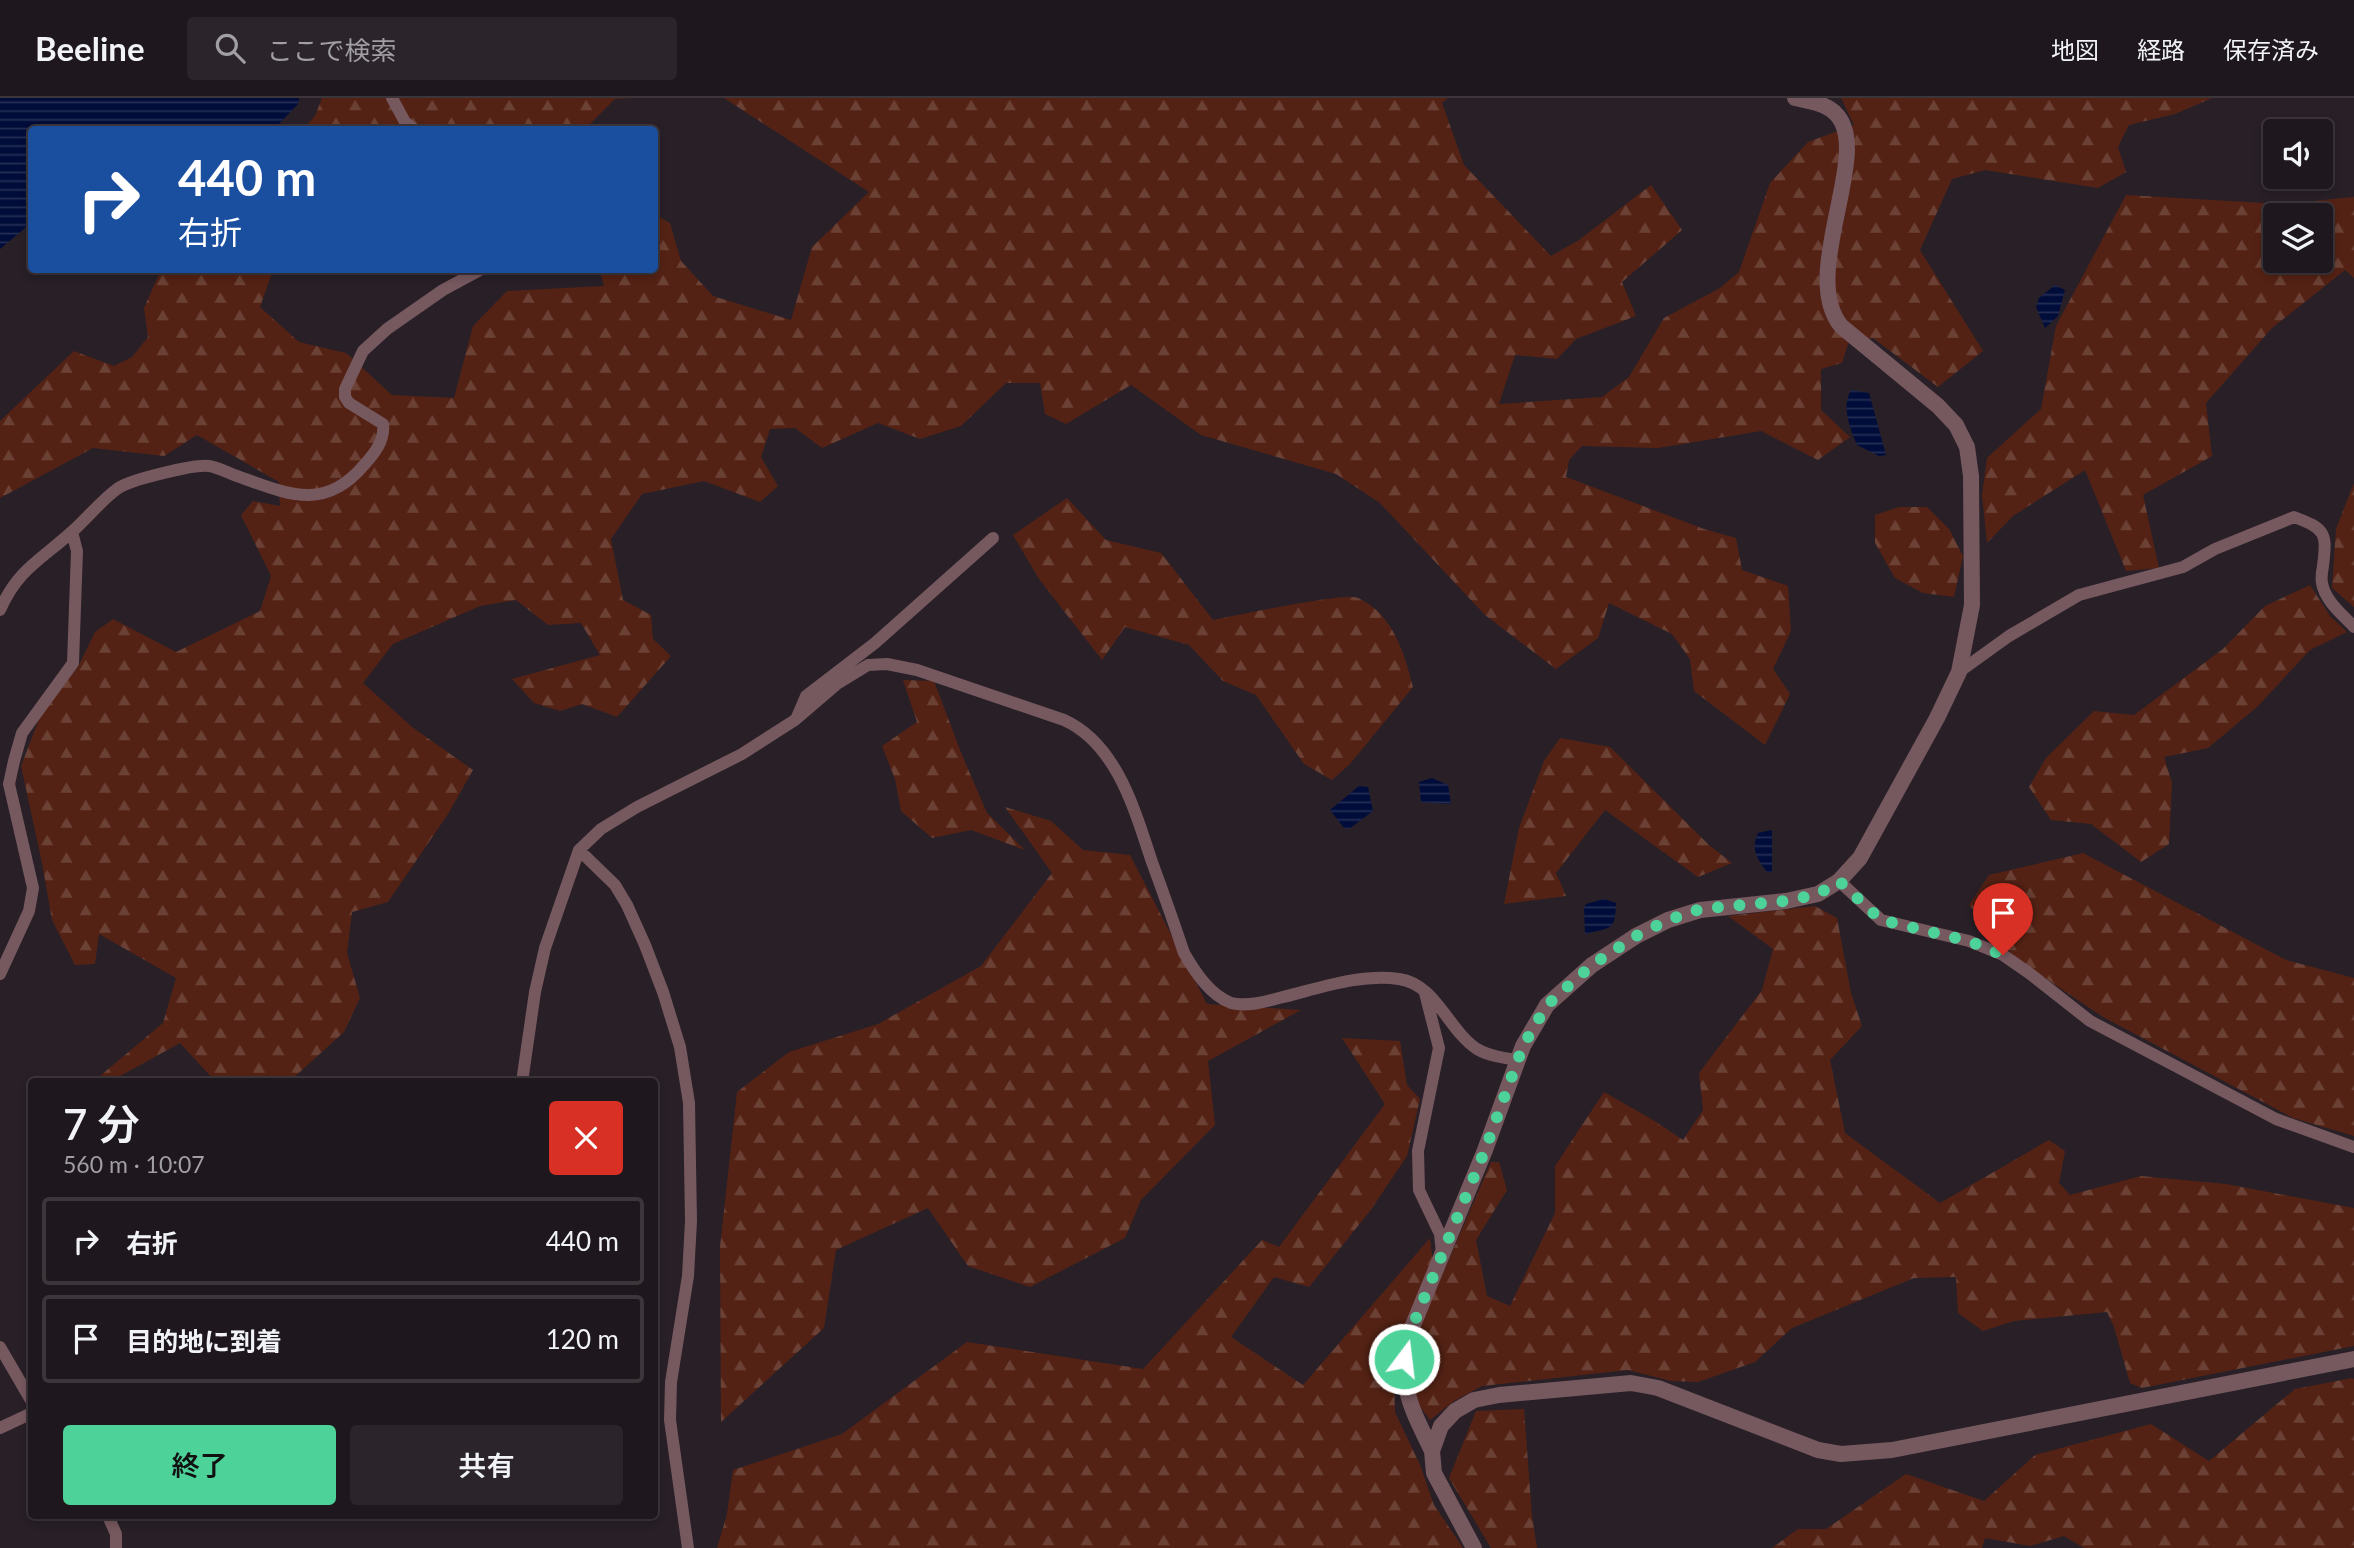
<!DOCTYPE html>
<html lang="ja">
<meta charset="utf-8">
<style>
:root{--surface:#1e171d;--page:#2b242a;--text:#f1f3f6;--muted:#a19fa4;--line:#3c363b;--accent:#4dd39a}
body{margin:0;font-family:Lato,"Noto Sans JP",sans-serif;background:var(--page);color:var(--text);height:100vh;display:flex;flex-direction:column;font-size:26px;white-space:nowrap}
*{box-sizing:border-box;margin:0}
p{font-size:23px;color:var(--muted)}
.icon{flex:none;width:38px;height:38px;fill:none;stroke:currentColor;stroke-width:2;stroke-linecap:round;stroke-linejoin:round}
.map{position:relative;flex:1;overflow:hidden}
.sheet{position:absolute;left:28px;top:980px;width:630px;height:441px;display:flex;flex-direction:column;background:var(--surface);border-radius:7px;box-shadow:0 4px 10px #0003,0 0 0 2px var(--line)}
.sheet>*{flex:none}
.banner{position:absolute;left:28px;top:28px;width:630px;height:147px;border-radius:7px;box-shadow:0 4px 10px #0003,0 0 0 2px var(--line);background:#1a4fa0;color:#fff;overflow:hidden}
.controls{position:absolute;left:2263px;top:21px;display:grid;gap:14px}
.controls a{display:grid;place-items:center;width:70px;height:70px;border-radius:7px;background:var(--surface);box-shadow:0 4px 10px #0003,0 0 0 2px var(--line);font-size:35px}
.pin{position:absolute;display:grid;place-items:center;width:60px;height:60px;color:#fff;margin:-72px -30px;border-radius:50% 50% 50% 0;rotate:-45deg;box-shadow:0 0 7px #0007}
.pin .icon{rotate:45deg}
.me{position:absolute;width:77px;margin:-38px;rotate:15deg;stroke-linejoin:round;filter:drop-shadow(0 0 5px #0008)}
.turn{display:flex;align-items:center;gap:24px;height:147px;padding:0 35px;font-size:32px}
.turn .icon{width:91px;height:91px;stroke-width:2.5}
.turn b{display:block;font-size:49px;line-height:60px}
.round{display:grid;place-items:center;flex:none;width:74px;height:74px;border-radius:7px;background:var(--page)}
.head{display:flex;align-items:center;justify-content:space-between;height:119px;padding:0 35px}
h1{font-size:42px;font-weight:600;line-height:52px}
.primary-button{display:flex;gap:14px;margin-top:auto;padding:14px 35px}
.primary-button a{flex:1;height:80px;border-radius:7px;background:var(--accent);color:#111;font-size:28px;font-weight:600;line-height:80px;text-align:center}
.primary-button a+a{background:var(--page);color:var(--text)}
ul{padding:0;list-style:none}
li{display:flex;align-items:center;gap:21px;height:88px;margin:0 14px 10px;padding:0 21px;border:4px solid var(--line);border-radius:7px}
li div{flex:1}
li b{display:block;font-size:26px}
li em{font-style:normal}
header{display:flex;align-items:center;gap:42px;box-sizing:border-box;height:98px;padding:0 35px;background:var(--surface);border-bottom:2px solid var(--line)}
header strong{font-size:33px}
nav{display:flex;gap:38px;margin-inline-start:auto;font-size:24px}
.search{width:490px;height:63px;background:var(--page);display:flex;align-items:center;gap:18px;box-sizing:border-box;padding:0 24px;border-radius:7px;color:var(--muted);font-size:26px}
.map>svg:first-child{display:block}
.forest{fill:url(#forest-firs);fill-rule:evenodd}
.water{fill:url(#water-rules)}
.lines{fill:none;stroke-linecap:round;stroke-linejoin:round}
.minor{stroke:#76585f;stroke-width:12}
.tertiary{stroke:#76585f;stroke-width:16}
.route{stroke:#4dd39a;stroke-width:12;stroke-dasharray:0 21.6}
</style>
<header>
<strong>Beeline</strong>
<div class="search"><svg class="icon" aria-label="search" viewBox="0 0 24 24"><circle cx="10" cy="10" r="6"/><path d="M15 15l6 6"/></svg>ここで検索</div>
<nav><a>地図</a><a>経路</a><a>保存済み</a></nav>
</header>
<div class="map">
<svg width="2354" height="1450" viewBox="0 0 2354 1450">
<defs>
<pattern id="forest-firs" width="22" height="20" patternUnits="userSpaceOnUse" patternTransform="scale(1.75)"><rect width="22" height="20" fill="#542214"/><path d="M5 1l3.5 6h-7zM16 11l3.5 6h-7z" fill="#6c4135"/></pattern>
<pattern id="water-rules" width="6" height="5" patternUnits="userSpaceOnUse" patternTransform="scale(1.75)"><rect width="6" height="5" fill="#000c39"/><path d="M0 2.5h6" fill="none" stroke="#242e55"/></pattern>
</defs>
<rect width="100%" height="100%" fill="#281f27"/>
<path class="forest" d="M322,0H634L615,1L585,31L302,32L315,18Z
M724,0H1448L1442,5L1464,67L1551,158L1579,142L1651,87L1682,132L1622,184L1636,218L1576,241L1557,261L1515,257L1499,306L1602,299L1629,279L1664,220L1720,190L1739,174L1770,85L1808,44L1854,27L1841,0H2212L2175,16L2129,27L2118,49L2126,74L2098,90L1985,72L1952,81L1920,152L1983,253L1938,289L1873,240L1849,243L1842,265L1821,271V312L1850,339L1818,362L1761,333L1658,350L1582,348L1569,362L1566,379L1704,431L1736,440L1742,472L1788,488L1791,533L1773,571L1790,596L1765,647L1694,593L1690,561L1672,536L1609,505L1598,540L1556,571L1485,517L1380,405L1336,376L1201,337L1131,287L1066,326L1045,316L1040,285H1006L961,328L920,341L878,325L822,350L795,330L770,331L761,359L778,388L760,404L704,383L642,396L611,441L623,502L651,517L653,541L671,558L617,619L582,606L560,613L534,605L512,581L600,557L581,525L548,527L516,502L480,508L393,546L363,585L412,629L473,672L448,716L388,804L352,814L347,855L360,900L344,934L290,983H215L180,945L111,983L100,978L163,925L176,880L99,836L95,866L75,867L52,822L42,765L21,668L44,608L78,569L95,534L113,521L176,554L260,513L271,478L241,417L253,403L280,408L279,384L197,337L164,358L93,350L0,400V323L74,253L114,268L132,259L148,239L144,210L161,172H273L260,209L299,244L346,255L392,297L454,300L473,228L507,193L604,188L600,172H654L655,117L670,125L681,163L713,198L791,222L812,149L869,94Z
M2126,97L2281,106L2354,99V180L2345,172L2272,230L2206,305L2212,358L2143,397L2159,470L2126,473L2085,372L2013,418L1987,445L1982,397L1987,360L2041,311L2056,228ZM2275,117H2320V163H2275Z
M2354,385V509L2332,490L2336,431Z
M1067,400L1106,442L1161,455L1213,522C1235,518 1344,494 1358,500C1393,516 1404,554 1413,589L1350,666L1332,682L1304,666L1256,597L1223,583L1189,547L1125,529L1102,562L1039,481L1013,437Z
M1899,409H1927L1949,431L1963,458L1954,499L1923,495L1895,480L1875,445V417Z
M2310,487L2330,518L2347,534L2310,552L2257,609L2208,650L2164,659L2172,685L2169,746L2141,764L2091,726L2051,722L2029,689L2046,660L2094,613L2134,617L2223,551L2265,508Z
M903,582L934,583L962,657L987,715L1025,752L971,732L932,740L901,713L895,681L882,648L917,624Z
M1560,640L1610,649L1709,747L1732,765L1698,779L1605,712L1556,775L1566,798L1504,806L1519,730L1544,663Z
M1005,709L1051,723L1083,752L1130,757L1207,906L1301,912L1208,963L1215,1027L1141,1102L1125,1140L1030,1189L968,1168L928,1110L836,1152L824,1230L721,1324L720,1149L737,994L789,954L878,926L981,868L1052,775Z
M2083,755L2286,862L2354,880V1038L2293,1020L2103,919L2014,859L1969,807L1989,777Z
M1815,808L1837,820L1851,895L1862,928L1830,962L1845,1035L1940,1105L2049,1042L2065,1053L2059,1085L2070,1097L2141,1078L2226,1086L2354,1110V1248L2142,1290L2130,1285L2114,1229L2107,1214L2014,1223L1983,1233L1958,1215L1956,1179L1914,1180L1792,1230L1755,1264L1698,1284L1671,1283L1628,1272L1482,1288L1454,1303L1430,1322L1418,1306L1412,1273L1421,1226L1491,1064H1499L1507,1092L1476,1142L1487,1198L1510,1208L1555,1115V1068L1604,994L1653,1022L1683,1042L1703,1012L1699,975L1762,892L1773,851L1728,818Z
M1342,940L1400,943L1407,987L1420,1001L1407,1058L1370,1113L1309,1189L1274,1179L1231,1239L1303,1287L1430,1140L1433,1165L1393,1255L1395,1314L1420,1367L1434,1407L1463,1450H717L727,1416L733,1372L842,1336L967,1244L1143,1271L1262,1142L1279,1149L1385,1006Z
M2352,1280L2354,1281V1450H2084L2064,1438L2030,1448L1985,1440L1982,1450H1772L1798,1431H1826L1906,1376L1984,1403L2035,1357L2151,1326L2209,1363L2295,1291Z
M1524,1311L1532,1418L1537,1450H1491L1449,1380L1476,1313Z"/>
<path class="water" d="M0,0H299L298,6L274,31L32,32L31,125L0,151Z
M2055,187L2065,192L2058,218L2045,230L2036,209L2039,200Z
M1851,292L1869,295L1886,357L1879,358L1857,347C1850,330 1841,309 1851,292Z
M1432,680L1448,687L1451,706L1421,704L1419,684Z
M1359,688L1368,689L1373,713L1349,731L1344,730L1330,712Z
M1772,732V773L1768,775C1758,762 1750,752 1758,735Z
M1604,801L1616,805C1615,834 1611,829 1585,836L1584,810L1586,806Z"/>
<g class="lines">
<path class="minor" d="M392,0L405,24L415,32
M0,512C18,470 44,460 75,431C89,418 102,402 117,391C128,382 195,366 209,368C217,369 226,374 234,377C284,394 323,416 364,367C375,355 385,342 383,326L349,305L345,299V291L363,253L387,231L443,192L480,172
M1959,574L2009,538L2079,497L2183,469L2215,451L2294,419C2326,431 2327,435 2323,468C2322,473 2321,480 2322,485C2325,503 2342,516 2354,529
M797,619L806,598L875,545L993,440
M579,752L615,787L627,807L645,847L663,894L680,949L689,1005L691,1123L688,1178L671,1284L670,1322L688,1450
M1839,783L1881,822L1969,843L2003,857L2029,875L2090,923L2276,1021L2354,1049
M0,876L29,813L33,790L9,686L14,663L22,635L73,565L77,453L72,434
M1425,895L1439,950L1418,1053L1419,1092L1440,1136L1442,1155
M522,984L535,894L545,850L579,752L601,731L637,709L742,656L795,622L837,586L868,567L887,566L917,572L1064,622C1117,646 1135,713 1152,764C1163,794 1174,825 1184,855C1195,874 1210,897 1231,905C1246,909 1265,904 1279,900C1317,891 1360,875 1399,881C1436,886 1448,932 1477,951C1489,958 1504,960 1518,962
M0,1249L32,1304
M0,1330L32,1315
M108,1418L116,1436V1450"/>
<path class="tertiary" d="M1432,1353C1408,1303 1398,1288 1411,1232L1485,1052L1523,948L1547,907L1592,867L1636,838L1668,822L1700,812L1786,803L1818,796L1839,783L1860,760L1937,620L1959,574L1972,507L1971,378L1967,349L1956,327L1938,308L1841,228C1798,175 1875,52 1835,15C1825,5 1808,3 1795,0
M1474,1450L1434,1375L1432,1353L1441,1328L1455,1313L1474,1302L1499,1297L1631,1285L1658,1290L1818,1352L1841,1356L1892,1352L2354,1261"/>
</g>
<g class="lines">
<path class="route" d="M1404,1261L1411,1232L1485,1052L1523,948L1547,907L1592,867L1636,838L1668,822L1700,811L1786,803L1818,796L1839,783L1881,822L1969,843L2003,857"/>
</g>
</svg>
<div class="controls">
<a><svg class="icon" aria-label="sound" viewBox="0 0 24 24"><path d="M4 9h4l5-4v14l-5-4H4zM17 9q2 3 0 6"/></svg></a>
<a><svg class="icon" aria-label="layers" viewBox="0 0 24 24"><path d="M12 4l9 5-9 5-9-5zM3 14l9 5 9-5"/></svg></a>
</div>
<div class="pin" style="left:2003px;top:857px;background:#d93025"><svg class="icon" aria-label="arrive" viewBox="0 0 24 24"><path d="M6 21V4h12l-3 4 3 4H6"/></svg></div>
<svg class="me" style="left:1404px;top:1261px" viewBox="-20 -20 40 40"><circle r="17" fill="#4dd39a" stroke="#fff" stroke-width="3"/><path d="M0-11L8 9 0 5-8 9z" fill="#fff"/></svg>
<div class="banner">
<div class="turn"><svg class="icon" aria-label="right" viewBox="0 0 24 24"><path d="M7 20v-9h11M14 6l5 5-5 5"/></svg><div><b>440 m</b>右折</div></div>
</div>
<section class="sheet">
<div class="head"><div><h1>7 分</h1><p>560 m · 10:07</p></div><a class="round" style="background:#d93025;color:#fff"><svg class="icon" aria-label="close" viewBox="0 0 24 24"><path d="M6 6l12 12M18 6L6 18"/></svg></a></div>
<ul>
<li><svg class="icon" aria-label="right" viewBox="0 0 24 24"><path d="M7 20v-9h11M14 6l5 5-5 5"/></svg><div><b>右折</b></div><em>440 m</em></li>
<li><svg class="icon" aria-label="arrive" viewBox="0 0 24 24"><path d="M6 21V4h12l-3 4 3 4H6"/></svg><div><b>目的地に到着</b></div><em>120 m</em></li>
</ul>
<div class="primary-button"><a>終了</a><a>共有</a></div>
</section>
</div>
